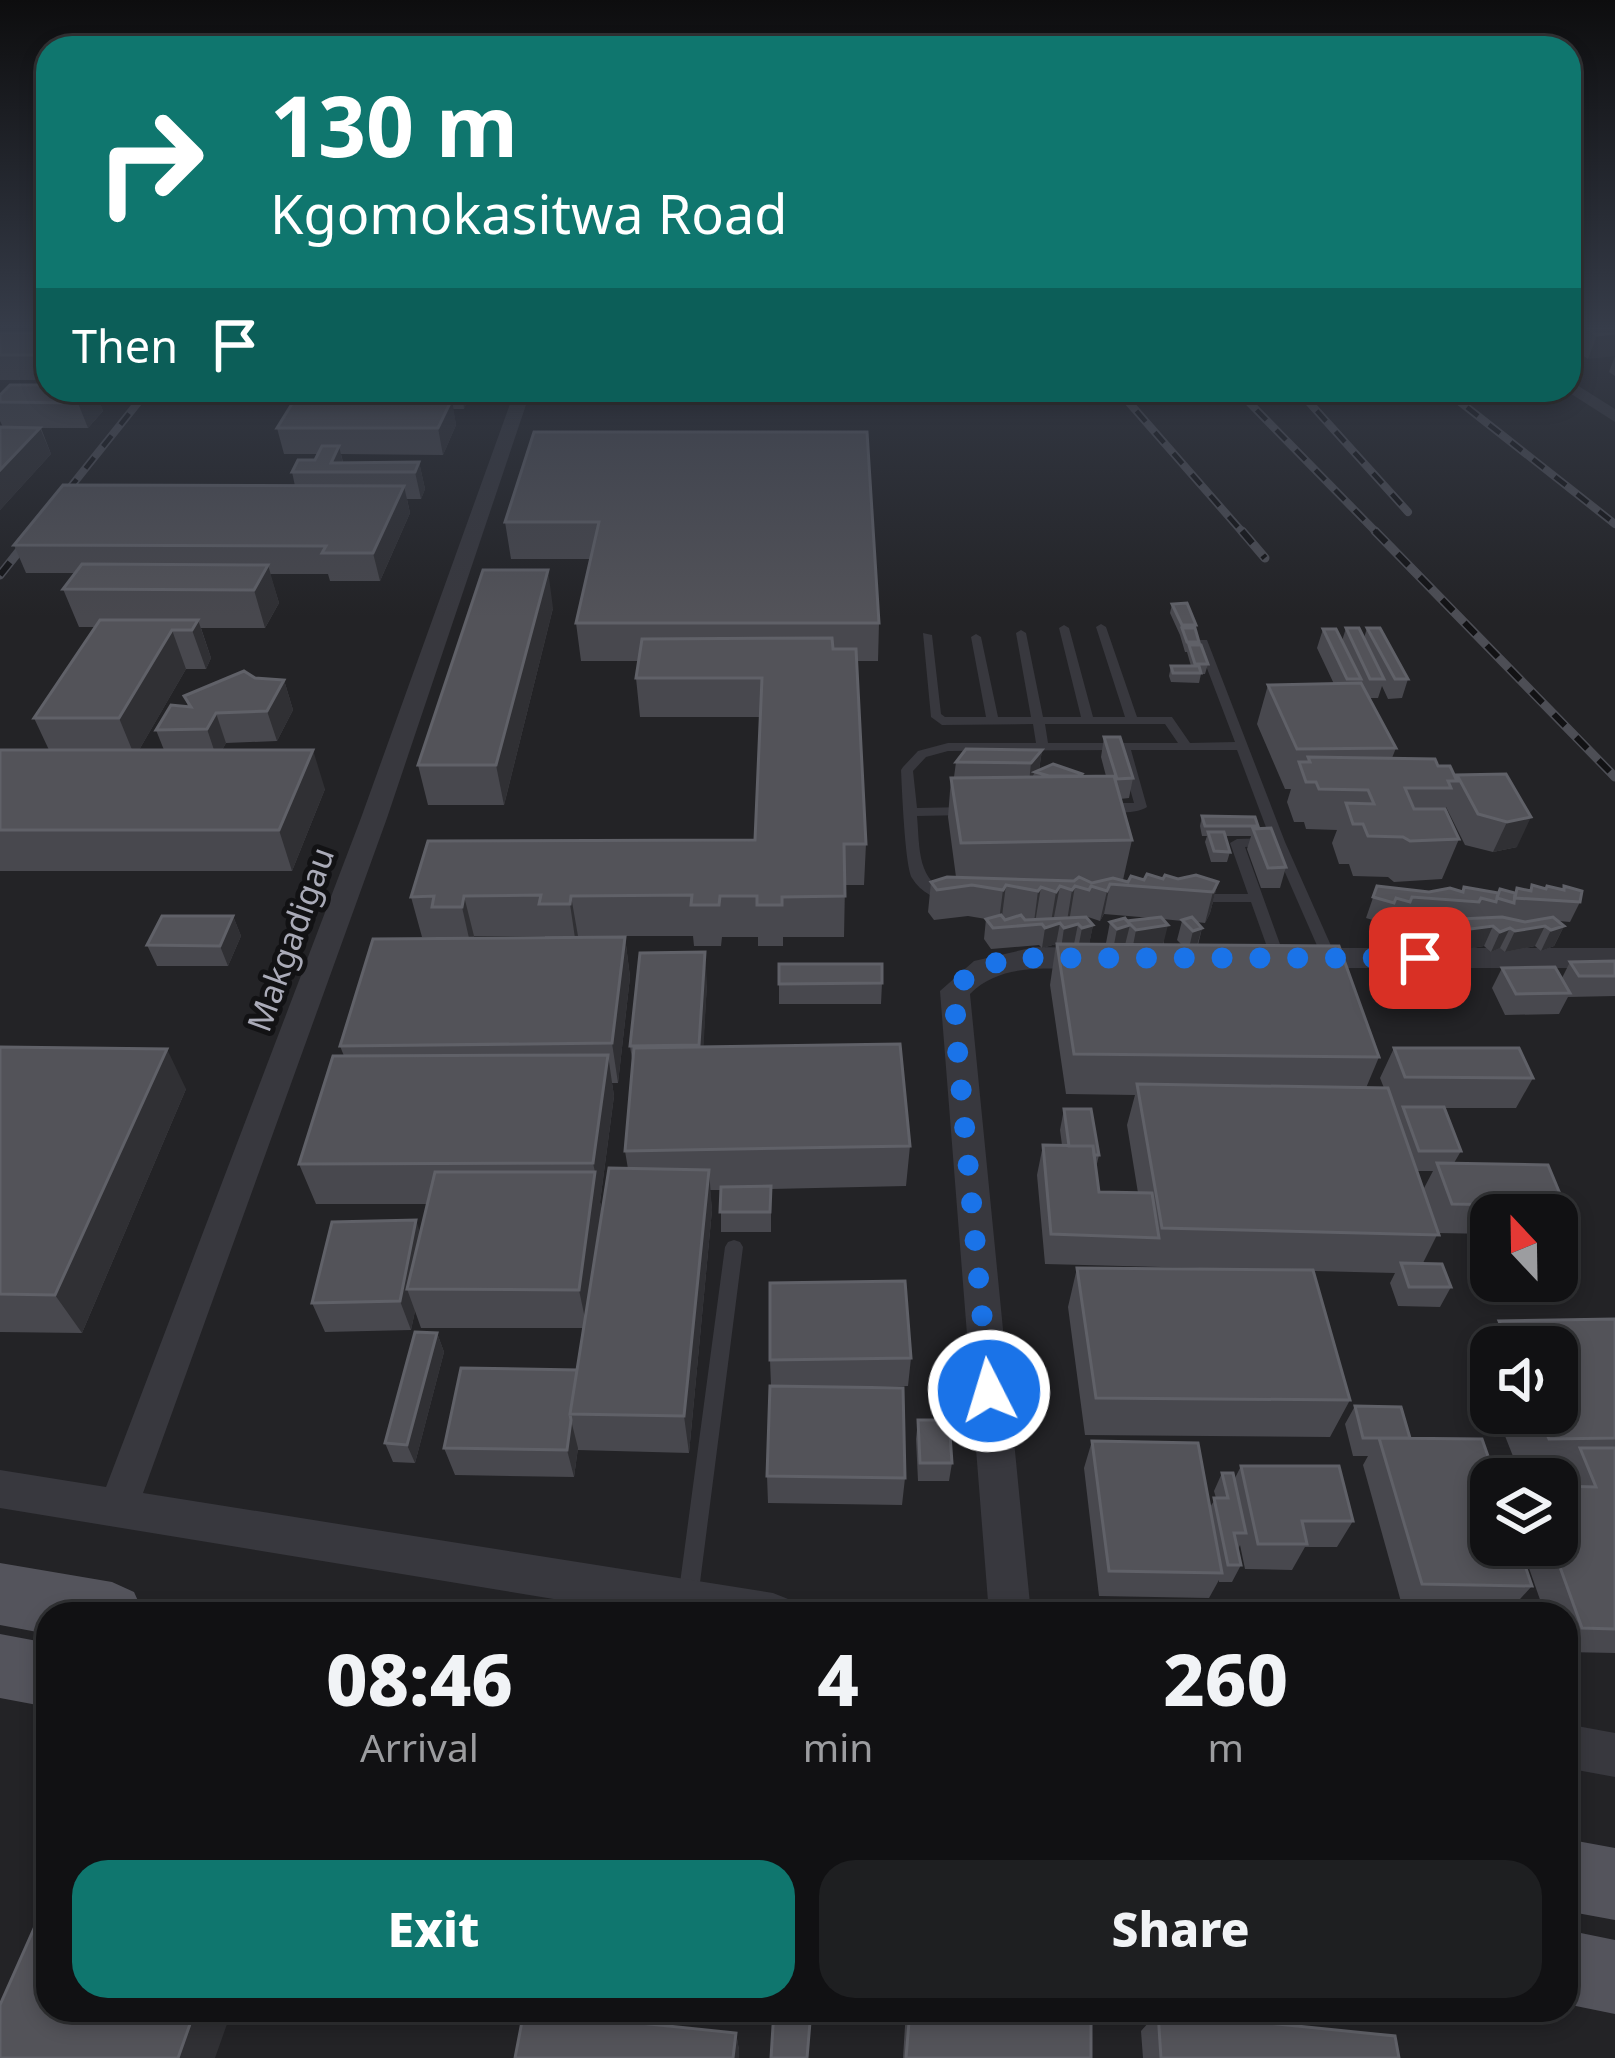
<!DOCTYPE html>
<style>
:root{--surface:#111113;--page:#1e1f21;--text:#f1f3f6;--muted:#9c9da0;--line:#303133;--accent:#0f766e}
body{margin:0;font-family:"Noto Sans",sans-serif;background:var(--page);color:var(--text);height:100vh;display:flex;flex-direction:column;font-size:45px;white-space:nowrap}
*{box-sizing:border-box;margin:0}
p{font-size:39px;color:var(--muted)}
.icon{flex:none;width:66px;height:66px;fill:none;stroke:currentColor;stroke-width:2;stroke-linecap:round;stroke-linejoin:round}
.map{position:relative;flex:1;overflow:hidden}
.side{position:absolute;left:36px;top:1602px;width:1542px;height:420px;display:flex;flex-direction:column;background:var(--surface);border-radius:36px;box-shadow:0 6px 18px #0003,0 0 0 3px var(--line)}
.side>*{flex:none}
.banner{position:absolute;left:36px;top:36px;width:1545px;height:366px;border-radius:36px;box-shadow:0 6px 18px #0003,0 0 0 3px var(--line);background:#0f766e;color:#fff;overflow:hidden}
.needle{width:78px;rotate:338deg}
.buttons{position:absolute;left:1470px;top:1194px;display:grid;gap:24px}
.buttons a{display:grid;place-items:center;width:108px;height:108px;border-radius:24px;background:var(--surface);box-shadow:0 6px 18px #0003,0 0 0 3px var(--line);font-size:60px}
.pin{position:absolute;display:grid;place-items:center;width:102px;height:102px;color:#fff;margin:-51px;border-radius:24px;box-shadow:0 6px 18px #0006}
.me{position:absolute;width:132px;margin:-66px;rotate:355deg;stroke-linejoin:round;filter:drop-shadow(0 0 9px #0008)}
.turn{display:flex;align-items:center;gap:42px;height:252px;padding:0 36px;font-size:54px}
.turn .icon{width:156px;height:156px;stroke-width:2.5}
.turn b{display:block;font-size:84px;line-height:102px}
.then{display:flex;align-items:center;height:114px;padding:0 36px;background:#0003;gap:24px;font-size:45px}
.eta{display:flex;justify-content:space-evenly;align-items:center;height:204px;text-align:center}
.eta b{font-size:72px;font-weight:800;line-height:84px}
.action{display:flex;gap:24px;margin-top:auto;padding:24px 36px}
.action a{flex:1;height:138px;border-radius:36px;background:var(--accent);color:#fff;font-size:48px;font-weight:800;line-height:138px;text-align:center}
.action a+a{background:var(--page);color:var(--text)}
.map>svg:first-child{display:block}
.built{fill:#232326;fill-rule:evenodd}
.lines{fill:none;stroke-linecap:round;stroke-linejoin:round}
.lane{fill:#38383e;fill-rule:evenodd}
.street{fill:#38383e;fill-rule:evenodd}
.primary{fill:#54545c;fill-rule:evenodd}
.rail-far1-casing{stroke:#4d4e55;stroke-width:8}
.rail-casing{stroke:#4d4e55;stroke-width:9}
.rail-far1{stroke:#121214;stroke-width:4.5;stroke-dasharray:14;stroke-linecap:butt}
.rail{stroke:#121214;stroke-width:6;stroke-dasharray:16;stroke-linecap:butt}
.wall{fill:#48484e;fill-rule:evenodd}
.shaded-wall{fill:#303034}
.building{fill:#535359;stroke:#606168;stroke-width:3}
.route{stroke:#1a73e8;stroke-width:21;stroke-dasharray:0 37.8}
.labels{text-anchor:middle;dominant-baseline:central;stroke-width:10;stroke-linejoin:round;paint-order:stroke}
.street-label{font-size:33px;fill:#aaabb8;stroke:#121214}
</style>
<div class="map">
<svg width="1615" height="2058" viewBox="0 0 1615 2058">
<rect width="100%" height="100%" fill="#171719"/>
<path class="built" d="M0,329H48V390H1569V329H1615V2058H0ZM1491,1215H1557V1281H1491ZM1491,1347H1557V1413H1491ZM1491,1479H1557V1545H1491ZM48,1614H1566V2010H48Z"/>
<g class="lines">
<path class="lane" d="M1101,624L1106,627L1137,717H1172L1190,743L1235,742L1197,642L1199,640H1207L1285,842L1336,957L1334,960L1329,962L1322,957L1273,845L1245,847L1285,958L1283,961L1278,963L1271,958L1251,902H1194L1187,898L1194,894H1248L1230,843L1237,839L1270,838L1237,750H1131L1147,807C1137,814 1110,814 1100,807L1106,803H1134L1119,750L948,751L926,757L913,771L917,808L968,807L974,811L968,815L917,816C920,848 916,883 953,894L955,897L953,900C936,900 921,893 912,878C905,866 902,789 901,770L903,767L918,751L948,743H1036L1033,724L942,725L931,717L923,633L932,635L941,714L945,717H986L971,637L976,634L981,637L998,717H1031L1016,633L1021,630L1026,633L1043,717H1081L1059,628L1064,625L1069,628L1093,717H1125L1096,627ZM1045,724H1165L1178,743H1048Z
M734,1240L740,1242L743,1247L698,1598L695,1605L688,1608L681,1605L678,1598L725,1247L728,1242Z"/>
<path class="street" d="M1569,380L1615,409V422L1565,390H1569Z
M515,390H531L387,818L143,1493L773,1593L788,1599L794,1614H645L0,1508V1470L106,1487L361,818Z
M1035,947L1092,948L1106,958C1087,982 1013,950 970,994L1031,1614H989L940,991L974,961Z
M1302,948H1615V968H1302L1288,958Z
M1566,1724L1615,1733V1777L1566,1768Z"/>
<path class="primary" d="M0,1563L112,1582L134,1592L144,1614H48V1634L0,1625Z
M0,1634L48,1643V1707L0,1698Z
M1566,1839L1615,1848V1920L1566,1911Z
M1566,1930L1615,1940V2014L1566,2004Z"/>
<g class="rail-far1-casing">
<path id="rail-far1" d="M1118,390L1244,534
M1237,390L1378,534
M1298,390L1408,512
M1445,390L1615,524
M33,534L148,390"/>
</g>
<g class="rail-casing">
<path id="rail" d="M1242,531L1265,558
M1375,531L1615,777
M0,575L35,531"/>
</g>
<use href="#rail-far1" class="rail-far1"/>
<use href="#rail" class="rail"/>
</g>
<path class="wall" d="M1569,329H1615L1588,359L1572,348L1574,345H1569Z
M0,333H48V380H0Z
M1615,356V376L1609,372Z
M48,390H95L103,411L88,428H41L51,454L0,510V427H3L0,421V395Z
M444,390L470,394L464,409H453L456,425L443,455L341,454L343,462H419L425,489L421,499H407L410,513L380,581H330L328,574H270L279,603L265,628H201L211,658L206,669H186L139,750H164L156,730L188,706L184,696L255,678L284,680L293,710L277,741L226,743L222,750L325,789L292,871H0V750H49L34,718L96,627H79L63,589L75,573H26L14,545L295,486L292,472L315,460L318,454H284L277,428L445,399Z
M534,432L879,623L878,661H857L866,844L864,885H845L844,937H783V946H758V937H722L721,946H694L693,936H578L625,937L630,977L618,1083H612L614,1096L600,1202L602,1211L628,1169L625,1151L633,1065L630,1046L707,983L703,1047L910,1146L906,1186L771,1189V1232H721V1190H710L712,1210L689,1453L578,1450V1448L574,1477L455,1475L444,1448L577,1370L583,1328H421L415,1311L411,1330L325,1332L312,1303L420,1233L427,1204H316L299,1164L344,1056L340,1046L440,938L422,937L411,897L755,840L760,717H640L636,678L639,661H581L576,623L591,559H511L505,522ZM474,936H545V937L473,938Z
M1172,604L1196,625L1195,630L1199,645L1208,664L1205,674H1201L1199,683L1171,682L1169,676L1171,666H1191L1187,652H1185L1180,635L1170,613Z
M553,608L504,805H428L418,765Z
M1346,628L1364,638L1367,628L1408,679L1402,698L1388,699L1382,686L1378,698H1369L1396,748L1392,758L1438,766L1455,778L1457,775L1506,774L1517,847L1493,852L1465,845L1446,807L1445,809L1459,839L1442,879L1394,882L1388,877L1353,876L1349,864H1339L1332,843L1337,830L1306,829L1304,822H1294L1287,802L1291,789H1285L1257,724L1268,685L1334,684L1317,648L1323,629L1342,641Z
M1104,737L1133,778L1129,798L1120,799L1132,840L1123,880L1178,879L1218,882L1210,913L1205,923L1196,922L1202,928L1198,945L1379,1057L1366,1088H1384L1380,1078L1394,1048L1533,1078L1516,1108H1444L1461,1151L1454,1163L1565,1206L1557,1217V1215H1491V1234L1438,1233L1423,1263L1451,1287L1440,1307L1398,1306L1390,1283L1395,1273L1314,1271L1350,1400L1330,1437L1085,1435L1068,1307L1077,1268L1238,1269L1045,1264L1037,1175L1043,1145H1062L1060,1130L1064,1109L1099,1155L1096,1168L1099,1192L1138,1193L1127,1125L1135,1095L1066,1094L1050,985L1056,944L1042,948L1039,945L991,949L984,939L986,919L968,916L934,920L928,912L931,882L956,877L948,817L951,778L954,777L956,762L1042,750L1039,770L1082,776H1106L1101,757ZM1104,914L1152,918L1110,922L1106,943L1108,944H1089L1093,925L1085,916L1100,921ZM1163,919L1182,921L1177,940L1182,945H1164ZM1416,1171H1433L1423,1190Z
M1202,816L1258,826V829L1286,867L1280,888H1261L1247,849L1251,836H1226L1230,852L1227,862H1211L1205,842L1207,836H1202L1200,826Z
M1532,885L1545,889L1562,890L1564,886L1580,902L1570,922L1559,921L1564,926L1554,946L1541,951L1535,946L1505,952L1500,948L1491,952L1484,946L1454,951L1449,946L1437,949L1431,943L1430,945L1418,949L1411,941L1419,921L1425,919L1404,917L1402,923L1388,919L1386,924L1366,918L1377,886L1429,892L1514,893L1517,888L1529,891Z
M233,916L241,936L228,966H157L147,945Z
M1615,961V996L1568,997L1559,1014L1505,1015L1492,988L1502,968L1562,978L1570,962Z
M779,964L882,983L881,1004H779Z
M0,1047L186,1089L82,1333L0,1332Z
M1615,1319V1653L1566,1652V1614H1545L1521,1545H1557L1562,1486L1559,1474L1548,1475L1549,1479H1512L1518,1469L1496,1413H1557V1347H1491V1401L1474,1359L1499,1321Z
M437,1333L444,1352L415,1463L393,1462L385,1443Z
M911,1358L908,1386L845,1387L905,1478L902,1505L768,1503L767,1476L771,1386L770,1360Z
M1355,1406L1410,1438L1532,1586L1510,1610L1403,1609L1363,1465L1368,1456H1353L1345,1424Z
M918,1420L952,1463L949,1481H918L916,1439Z
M1092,1441L1210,1507L1216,1498L1214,1491L1222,1473L1234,1480L1241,1466L1353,1521L1337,1547H1305L1292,1570L1245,1569L1240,1545L1238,1549L1241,1565L1232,1582H1219V1580L1209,1598L1099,1596L1084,1468Z
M432,2010H523L519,2025Z
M540,2010H593L592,2018L736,2033L739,2050L542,2013Z
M906,2010H1091V2058H903Z
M1158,2012L1399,2058H1143L1141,2031Z"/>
<path class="shaded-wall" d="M1615,333V356L1588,359L1597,335Z
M89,390H95L103,411L88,428L78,403Z
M462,390H470V394L464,409Z
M452,399L456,425L443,455L438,428Z
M40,428L51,454L0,510V470Z
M339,446L345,472L331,463Z
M419,462L425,489L421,499L415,472Z
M404,486L410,513L380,581L373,553Z
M268,565L279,603L265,628L254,590Z
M548,570L553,608L504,805L496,765Z
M198,620L211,658L206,669L192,630Z
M172,630L186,669L135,757L119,718Z
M284,680L293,710L277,741L267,711Z
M216,713L226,743L217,759L207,729Z
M313,750L325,789L292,871L279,830Z
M1042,750L1039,770L1035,772L1029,783L1031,763Z
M1531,817L1517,847L1493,852L1507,822Z
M1218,882L1210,913L1205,923L1213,892Z
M1110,884L1104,914L1100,921L1107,891Z
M1006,885L1002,916L999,921L1003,890Z
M1060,886L1054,917L1051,922L1056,892Z
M1075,886L1070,916L1067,921L1072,890Z
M1041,887L1036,917L1034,922L1038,891Z
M464,896L474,936L471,947L462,907Z
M571,896L578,936L576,945L570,904Z
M233,916L241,936L228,966L220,946Z
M1060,923L1056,944L1042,948L1045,928Z
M1078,924L1074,944L1061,949L1064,928Z
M1093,925L1089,945L1078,949L1082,928Z
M1130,925L1125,945L1113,950L1117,929Z
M1168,925L1163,945L1132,951L1136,930Z
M1438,925L1430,945L1418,949L1427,928Z
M1458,925L1449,946L1437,949L1446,929Z
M1493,926L1484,946L1454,951L1463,930Z
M1545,926L1535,946L1505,952L1515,931Z
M1564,926L1554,946L1541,951L1551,930Z
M1202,928L1196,949L1188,952L1193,931Z
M1510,928L1500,948L1491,952L1500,932Z
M625,937L630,977L618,1083L612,1043Z
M705,952L707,983L702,1076L699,1045Z
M167,1049L186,1089L82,1333L55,1295Z
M608,1055L614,1096L600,1202L602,1211L587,1328L579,1290L595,1172L593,1163Z
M709,1170L712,1210L689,1453L684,1416Z
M416,1220L426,1250L407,1289L415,1311L411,1330L400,1301Z
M437,1333L444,1352L415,1463L407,1445Z
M571,1420L578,1448L574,1477L567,1450Z
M195,2010H232L215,2058H178Z
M507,2010H523L519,2025Z
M736,2033L739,2050V2058H733Z"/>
<path class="building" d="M1589,329H1615V333L1597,335Z
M0,333H48V355H0Z
M10,385H48V390H89L78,403L0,402V395Z
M295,399H452L438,428H277Z
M0,427L40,428L0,470Z
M534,432H867L879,623H576L599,522H505Z
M322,446H339L331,463L419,462L415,472H292L298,460H315Z
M63,485L404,486L373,553H322L326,546L14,545Z
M82,564L268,565L254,590L63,589Z
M483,570H548L496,765H418Z
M1187,603L1196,625H1182L1172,604Z
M100,620H198L192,630H172L119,718H34Z
M1182,628H1195L1199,642H1187Z
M1346,628H1359L1384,679H1370Z
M1367,628H1380L1408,679H1395Z
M1323,629H1336L1361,679H1347Z
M832,638L833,649H856L866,844H844L845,896L782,897V905H757V896H720L719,905H691L692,895L571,896L570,904H539L541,895L464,896L462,907H432L434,896L411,897L428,841L755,840L762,678H636L642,639Z
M1189,645H1201L1208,664H1195Z
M1171,666H1199L1201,673H1173Z
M244,671L255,678L284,680L267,711L216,713L207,729L156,730L171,705L191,707L184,696Z
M1361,683L1396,748L1297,749L1268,685Z
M1104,737H1120L1133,778L1117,779Z
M966,749L1042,750L1031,763L956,762Z
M0,750H313L279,830H0Z
M1308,757L1435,759L1438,766H1450L1457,781H1448L1451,788H1405L1414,809H1445L1459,839L1410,841L1403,837L1368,836L1363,824H1353L1346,803L1374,804L1368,790L1319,789L1316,782H1306L1299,762H1310Z
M1053,764L1082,774L1080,776H1049L1035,772Z
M1506,774L1531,817L1507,822L1478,814L1457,775Z
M1114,776L1132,840L961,843L951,778Z
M1202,816L1255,817L1258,826H1205Z
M1271,828L1286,867L1268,868L1253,829Z
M1208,832H1224L1230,852L1214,851Z
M1147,874L1163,879L1165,875L1178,879L1196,875L1218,882L1213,892L1110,884L1107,891L1091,886L1089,890L1075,886L1072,890L1060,886L1056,892L1041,887L1038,891L1006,885L1003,890L972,885L937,890L931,882L947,877L1074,881L1079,877L1092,883L1113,878L1128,882L1131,876L1144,880Z
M1532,885L1546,889L1547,886L1564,890V886L1582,891L1580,902L1515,898L1517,888L1531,891Z
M1377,886L1429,892L1450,888L1463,892L1464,887L1498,893L1496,902L1481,898L1479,902L1412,897L1410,902L1396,898L1394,903L1373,897Z
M1500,889L1515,893L1514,903L1497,898Z
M1001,915L1005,920L1021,915L1025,920L1086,917L1093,925L1082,928L1078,924L1064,928L1060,923L1045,928L1042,924L993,928L986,919Z
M162,916H233L220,946L147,945Z
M1161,917L1168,925L1136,930L1127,921Z
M1192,917L1202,928L1193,931L1182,920Z
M1430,917L1438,925L1427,928L1419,921Z
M1502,917L1525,922L1553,917L1564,926L1551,930L1545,926L1515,931L1510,928L1500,932L1493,926L1463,930L1458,925L1446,929L1437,920Z
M1125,918L1130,925L1117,929L1110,922Z
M625,937L612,1043L340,1046L373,939Z
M1057,944L1339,946L1379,1057L1074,1054Z
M705,952L699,1045L630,1046L640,953Z
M1615,961V976H1579L1570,962Z
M779,964H882V983L779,984Z
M1555,967L1570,993L1516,994L1502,968Z
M900,1044L910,1146L625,1151L634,1048Z
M0,1047L167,1049L55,1295L0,1294Z
M1394,1048H1519L1533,1078L1405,1077Z
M608,1055L593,1163L299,1164L333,1056Z
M1137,1084L1388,1088L1439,1235L1162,1228Z
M1403,1107H1444L1461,1151H1419Z
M1064,1109H1091L1099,1155H1094L1093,1146H1069Z
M1043,1145L1093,1146L1099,1192L1152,1193L1159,1238L1051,1234Z
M1437,1163L1548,1165L1565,1206L1452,1204Z
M609,1168L709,1170L684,1416L570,1414Z
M435,1172H595L579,1290L407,1289Z
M771,1186L770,1212H720L721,1187Z
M416,1220L400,1301L312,1303L332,1222Z
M1401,1263L1442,1264L1451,1287H1409Z
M1077,1268L1313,1270L1350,1400L1096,1398Z
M905,1281L911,1358L770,1360V1283Z
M1615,1319V1438L1549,1439L1538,1413H1557V1347H1510L1499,1321Z
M415,1332L437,1333L407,1445L385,1443Z
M461,1368L577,1370L570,1414L571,1420L567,1450L444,1448Z
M770,1386L903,1388L905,1478L767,1476Z
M1355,1406L1401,1407L1410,1438H1363Z
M918,1420H949L952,1463H920Z
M1379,1438L1482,1439L1496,1479H1491V1545H1518L1532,1586L1422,1584Z
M1092,1441L1198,1443L1222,1573L1109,1571Z
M1580,1448H1615V1629L1582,1628L1552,1545H1557V1486L1596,1487Z
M1241,1466H1339L1353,1521H1302L1307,1544H1258Z
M1518,1469L1546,1470L1549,1479H1522Z
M1222,1473H1233L1246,1533H1234L1241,1565H1228L1214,1498H1228Z
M48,1897V2010H195L178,2058H0V2005Z
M774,2010H811L807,2058H771Z
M910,2010H1091V2058H906Z
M524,2011L736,2033L733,2058H515Z
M1158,2012L1395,2036L1399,2058H1161Z"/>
<linearGradient id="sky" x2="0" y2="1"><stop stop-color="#0d0d0e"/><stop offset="0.53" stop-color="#363c49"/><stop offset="1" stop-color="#363c49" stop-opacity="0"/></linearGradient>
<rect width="1615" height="617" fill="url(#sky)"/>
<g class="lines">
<path class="route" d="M989,1391L956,1034L955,991L972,970L1012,958H1420"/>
</g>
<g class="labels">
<g class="street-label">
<text transform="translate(290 939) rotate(-70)">Makgadigau</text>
</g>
</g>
</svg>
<div class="buttons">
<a><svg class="needle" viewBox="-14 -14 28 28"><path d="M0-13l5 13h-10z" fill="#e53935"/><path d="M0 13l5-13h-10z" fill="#9c9da0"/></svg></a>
<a><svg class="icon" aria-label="sound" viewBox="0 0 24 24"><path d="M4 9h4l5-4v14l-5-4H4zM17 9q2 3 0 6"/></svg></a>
<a><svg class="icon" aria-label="layers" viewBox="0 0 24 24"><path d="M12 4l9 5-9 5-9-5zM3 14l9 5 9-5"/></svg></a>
</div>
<div class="pin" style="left:1420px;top:958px;background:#d93025"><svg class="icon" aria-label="arrive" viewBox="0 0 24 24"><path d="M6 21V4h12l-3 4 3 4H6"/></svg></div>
<svg class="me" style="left:989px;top:1391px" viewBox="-20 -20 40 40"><circle r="17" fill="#1a73e8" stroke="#fff" stroke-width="3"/><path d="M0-11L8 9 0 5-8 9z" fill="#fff"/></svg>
<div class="banner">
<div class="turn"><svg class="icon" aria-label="right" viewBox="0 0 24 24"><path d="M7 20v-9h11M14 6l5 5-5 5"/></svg><div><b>130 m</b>Kgomokasitwa Road</div></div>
<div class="then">Then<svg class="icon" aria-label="arrive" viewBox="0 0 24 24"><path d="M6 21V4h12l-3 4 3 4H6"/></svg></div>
</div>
<section class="side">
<div class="eta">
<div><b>08:46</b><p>Arrival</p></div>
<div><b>4</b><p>min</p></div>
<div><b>260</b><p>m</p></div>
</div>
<div class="action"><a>Exit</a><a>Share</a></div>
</section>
</div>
